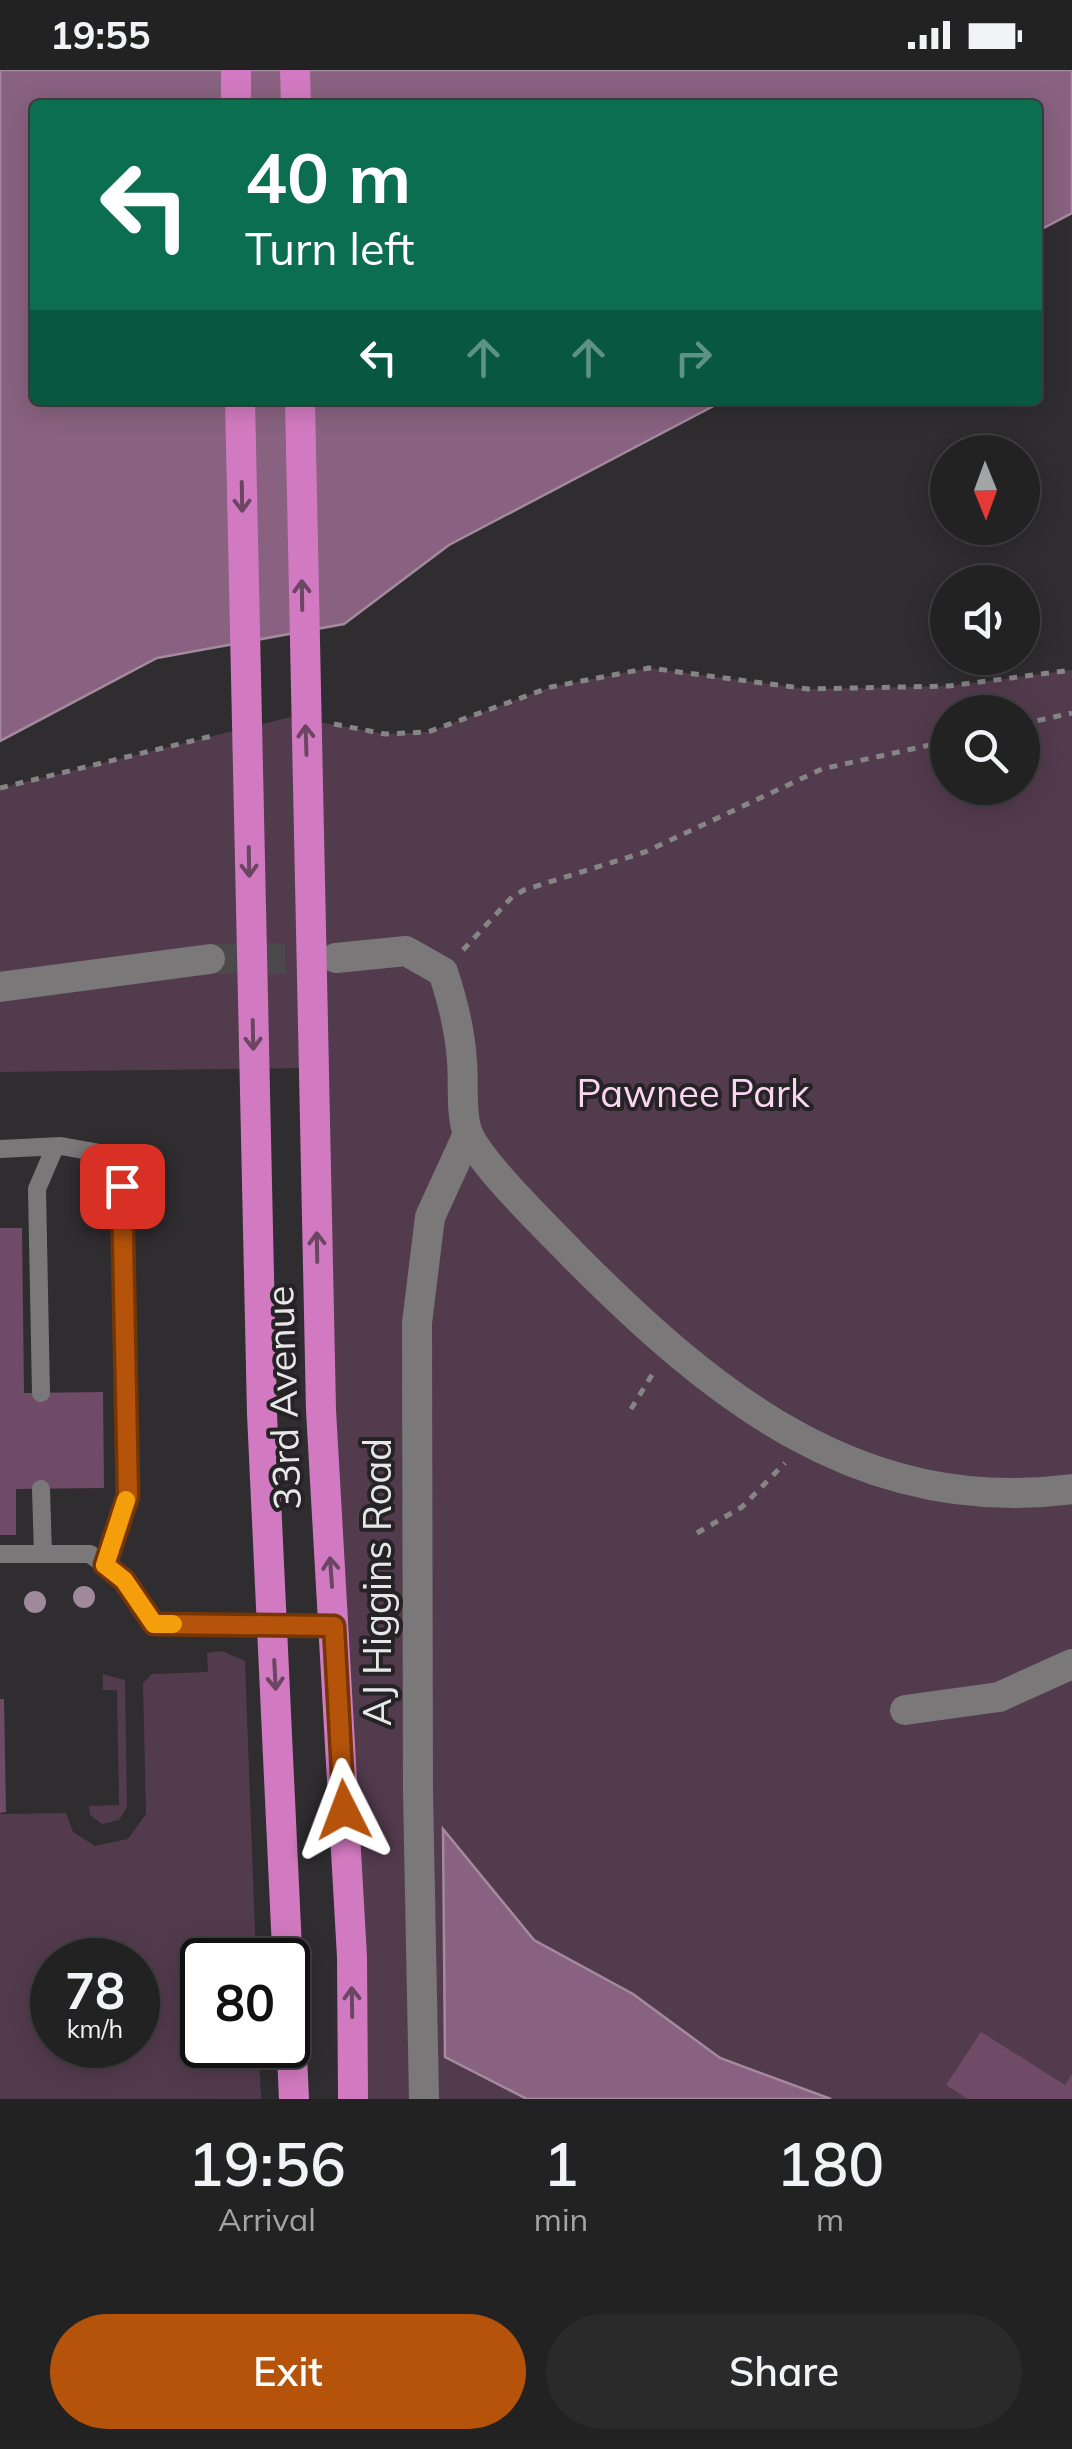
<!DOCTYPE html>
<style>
:root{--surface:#232223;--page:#2b2a2b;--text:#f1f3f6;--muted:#a3a4a6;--line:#403f41;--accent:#b45309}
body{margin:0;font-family:Mulish,sans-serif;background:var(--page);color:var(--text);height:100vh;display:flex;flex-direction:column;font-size:38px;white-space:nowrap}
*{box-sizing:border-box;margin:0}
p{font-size:32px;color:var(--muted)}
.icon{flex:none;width:55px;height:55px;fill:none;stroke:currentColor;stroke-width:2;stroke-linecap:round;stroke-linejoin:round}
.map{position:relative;height:2029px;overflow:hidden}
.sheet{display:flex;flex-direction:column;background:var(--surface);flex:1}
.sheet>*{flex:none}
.hud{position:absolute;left:30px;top:30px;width:1012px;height:305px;border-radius:10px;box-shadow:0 5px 25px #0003,0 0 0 2px var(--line);background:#0b6e4f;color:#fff;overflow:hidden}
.needle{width:65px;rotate:179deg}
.fabs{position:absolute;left:930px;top:365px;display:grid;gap:20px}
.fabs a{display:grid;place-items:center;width:110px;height:110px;border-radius:50%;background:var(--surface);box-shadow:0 5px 25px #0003,0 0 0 2px var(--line);font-size:50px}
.speed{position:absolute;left:30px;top:1868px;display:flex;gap:20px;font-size:50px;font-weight:700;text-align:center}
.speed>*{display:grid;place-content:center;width:130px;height:130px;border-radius:50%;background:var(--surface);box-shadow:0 5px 25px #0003,0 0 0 2px var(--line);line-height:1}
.speed small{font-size:25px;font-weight:400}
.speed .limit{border:5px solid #111;border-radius:15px;background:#fff;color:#111}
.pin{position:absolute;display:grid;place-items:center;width:85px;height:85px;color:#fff;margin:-42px;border-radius:20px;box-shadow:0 5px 15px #0006}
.me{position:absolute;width:110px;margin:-55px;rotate:357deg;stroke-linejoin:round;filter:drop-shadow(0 0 8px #0008)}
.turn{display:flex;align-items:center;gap:35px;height:210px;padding:0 50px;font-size:45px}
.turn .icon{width:130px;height:130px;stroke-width:2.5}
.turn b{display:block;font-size:70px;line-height:85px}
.lanes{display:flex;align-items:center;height:95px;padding:0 50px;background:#0003;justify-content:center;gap:50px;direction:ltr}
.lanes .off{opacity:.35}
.eta{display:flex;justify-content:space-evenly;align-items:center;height:170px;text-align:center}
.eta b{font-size:60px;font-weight:600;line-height:70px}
.primary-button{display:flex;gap:20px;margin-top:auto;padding:20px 50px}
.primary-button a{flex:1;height:115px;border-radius:60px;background:var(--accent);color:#fff;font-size:40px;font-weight:600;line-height:115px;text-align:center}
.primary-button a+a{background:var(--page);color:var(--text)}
.status{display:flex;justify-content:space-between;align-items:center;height:70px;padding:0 50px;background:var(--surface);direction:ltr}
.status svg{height:28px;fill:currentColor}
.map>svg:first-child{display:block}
.green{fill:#533b4e;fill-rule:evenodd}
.water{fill:#886280;stroke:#a58a9f;stroke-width:2.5}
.building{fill:#6f4b67}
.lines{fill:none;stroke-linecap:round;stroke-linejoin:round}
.street-tunnel{stroke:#4b494b;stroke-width:30;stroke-dasharray:30 15;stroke-linecap:butt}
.path{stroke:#868586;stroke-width:5;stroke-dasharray:8 8;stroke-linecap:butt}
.lane{stroke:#7b787a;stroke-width:18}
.street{stroke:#7b787a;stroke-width:30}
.highway{stroke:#d27ac1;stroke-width:30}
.tree{fill:#a0899b}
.oneway{stroke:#6a4663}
.route-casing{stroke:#753606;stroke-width:25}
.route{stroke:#b45309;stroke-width:18}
.slow{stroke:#f59e0b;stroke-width:18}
.labels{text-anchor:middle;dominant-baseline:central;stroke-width:8;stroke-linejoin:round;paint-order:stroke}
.park-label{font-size:38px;fill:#fcd5f3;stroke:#252325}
.street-label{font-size:38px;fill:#e8e7e8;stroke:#252325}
</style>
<div class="status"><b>19:55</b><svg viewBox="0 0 49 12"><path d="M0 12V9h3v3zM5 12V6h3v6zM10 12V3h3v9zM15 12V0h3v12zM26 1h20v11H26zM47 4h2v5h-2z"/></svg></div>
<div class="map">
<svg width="1072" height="2029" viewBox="0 0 1072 2029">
<rect width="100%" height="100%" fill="#2f2d2f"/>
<path class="green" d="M649,598L808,619L949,616L1072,600V2029H353L313,998L0,1002V718L291,647L385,664L428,662L551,617ZM948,642H1022V718H948Z
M222,1581L245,1591L256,1890H202V1975H259L261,2029H0V1744L66,1743L73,1762L95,1776L128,1769L146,1744L143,1613L152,1604L208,1602L207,1583ZM138,1890V1975H52V1890Z
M103,1604L125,1610L127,1737L119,1750L102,1754L90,1745L89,1736L119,1735L117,1620H103Z"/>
<path class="water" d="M0,0H1072V143L1038,161V35H35V330H725L449,475L344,554L157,588L0,671Z
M443,1759L534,1870L633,1924L720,1988L831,2029H527L445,1987Z"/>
<path class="building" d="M0,1158H22L24,1323L103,1322L104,1418L16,1419V1465H0Z
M0,1629H4L6,1742L0,1743Z
M981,1962L1065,2015L1072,2004V2029H968L946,2015Z"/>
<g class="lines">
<path class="street-tunnel" d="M210,889L336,888"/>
<path class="path" d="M334,654L385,664L428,662L551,617L649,598L808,619L949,616L1072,600
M1022,654L1072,643
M0,718L216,665
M463,880L512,827L524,820L645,782L822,699L948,671
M631,1339L655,1300
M697,1463L742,1437L785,1393"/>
<path class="lane" d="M0,1079L61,1076L100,1083L122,1116L128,1426L105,1495
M41,1323L37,1119L55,1077
M41,1419L43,1484
M0,1484H90L123,1509L154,1554L334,1556"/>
<path class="street" d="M336,888L406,881L443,902C453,932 460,960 462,991C464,1012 460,1047 469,1066C484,1097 547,1158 573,1185C713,1326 861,1447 1072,1419
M0,917L210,889
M905,1640L999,1627L1072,1594
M424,2029L418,1721L417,1253L430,1147L468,1064"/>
<path class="highway" d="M236,0V35
M295,0L296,35
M240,330L262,1344L294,2029
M300,330L321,1340L352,1887L353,2029"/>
</g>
<g class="tree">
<circle cx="84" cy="1527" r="11"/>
<circle cx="35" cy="1532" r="11"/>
</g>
<defs><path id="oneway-shaft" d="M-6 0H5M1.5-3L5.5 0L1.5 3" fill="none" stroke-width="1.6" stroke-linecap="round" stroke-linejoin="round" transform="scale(2.5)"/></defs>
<g class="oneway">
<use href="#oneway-shaft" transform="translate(242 427) rotate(89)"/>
<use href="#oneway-shaft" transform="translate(302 525) rotate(-91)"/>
<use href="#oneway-shaft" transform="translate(306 670) rotate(-92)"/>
<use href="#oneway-shaft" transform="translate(249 792) rotate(89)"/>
<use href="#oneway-shaft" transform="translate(253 965) rotate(89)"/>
<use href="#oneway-shaft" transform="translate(317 1177) rotate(-91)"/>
<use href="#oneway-shaft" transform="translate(331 1502) rotate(-94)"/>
<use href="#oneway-shaft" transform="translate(275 1605) rotate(87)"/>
<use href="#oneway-shaft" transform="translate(352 1932) rotate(-91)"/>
</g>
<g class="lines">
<g class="route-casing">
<path id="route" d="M122,1116L128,1426L105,1495L124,1510L154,1554L334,1556L344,1740"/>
</g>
<use href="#route" class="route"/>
<path class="slow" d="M126,1430L105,1495L124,1510L154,1554H173"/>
</g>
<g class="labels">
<g class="park-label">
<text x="693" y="1023">Pawnee Park</text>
</g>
<g class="street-label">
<text transform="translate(283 1328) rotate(-92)">33rd Avenue</text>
<text transform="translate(377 1512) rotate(-90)">AJ Higgins Road</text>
</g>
</g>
</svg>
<div class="fabs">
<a><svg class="needle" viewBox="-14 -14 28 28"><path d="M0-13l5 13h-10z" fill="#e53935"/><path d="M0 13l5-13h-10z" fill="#a3a4a6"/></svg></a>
<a><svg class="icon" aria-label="sound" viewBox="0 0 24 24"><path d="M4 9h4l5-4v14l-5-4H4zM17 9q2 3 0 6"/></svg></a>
<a><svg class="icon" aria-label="search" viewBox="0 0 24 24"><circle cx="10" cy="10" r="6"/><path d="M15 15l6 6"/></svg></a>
</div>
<div class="speed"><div>78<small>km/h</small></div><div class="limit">80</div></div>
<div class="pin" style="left:122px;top:1116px;background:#d93025"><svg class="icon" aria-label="arrive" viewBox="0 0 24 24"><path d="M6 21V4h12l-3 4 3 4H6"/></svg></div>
<svg class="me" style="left:344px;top:1740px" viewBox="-20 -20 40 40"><path d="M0-17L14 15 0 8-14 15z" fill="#b45309" stroke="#fff" stroke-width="4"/></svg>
<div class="hud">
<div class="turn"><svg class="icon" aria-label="left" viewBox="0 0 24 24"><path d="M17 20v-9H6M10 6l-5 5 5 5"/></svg><div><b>40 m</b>Turn left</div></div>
<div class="lanes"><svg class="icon" aria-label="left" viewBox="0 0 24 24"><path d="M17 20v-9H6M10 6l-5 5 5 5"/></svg><svg class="icon off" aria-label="ahead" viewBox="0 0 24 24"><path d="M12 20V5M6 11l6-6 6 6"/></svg><svg class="icon off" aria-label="ahead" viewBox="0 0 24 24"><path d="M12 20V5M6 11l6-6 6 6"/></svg><svg class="icon off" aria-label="right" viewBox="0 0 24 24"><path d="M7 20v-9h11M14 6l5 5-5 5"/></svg></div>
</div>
</div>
<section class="sheet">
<div class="eta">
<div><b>19:56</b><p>Arrival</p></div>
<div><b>1</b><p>min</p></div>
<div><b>180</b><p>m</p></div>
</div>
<div class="primary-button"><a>Exit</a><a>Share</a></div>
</section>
